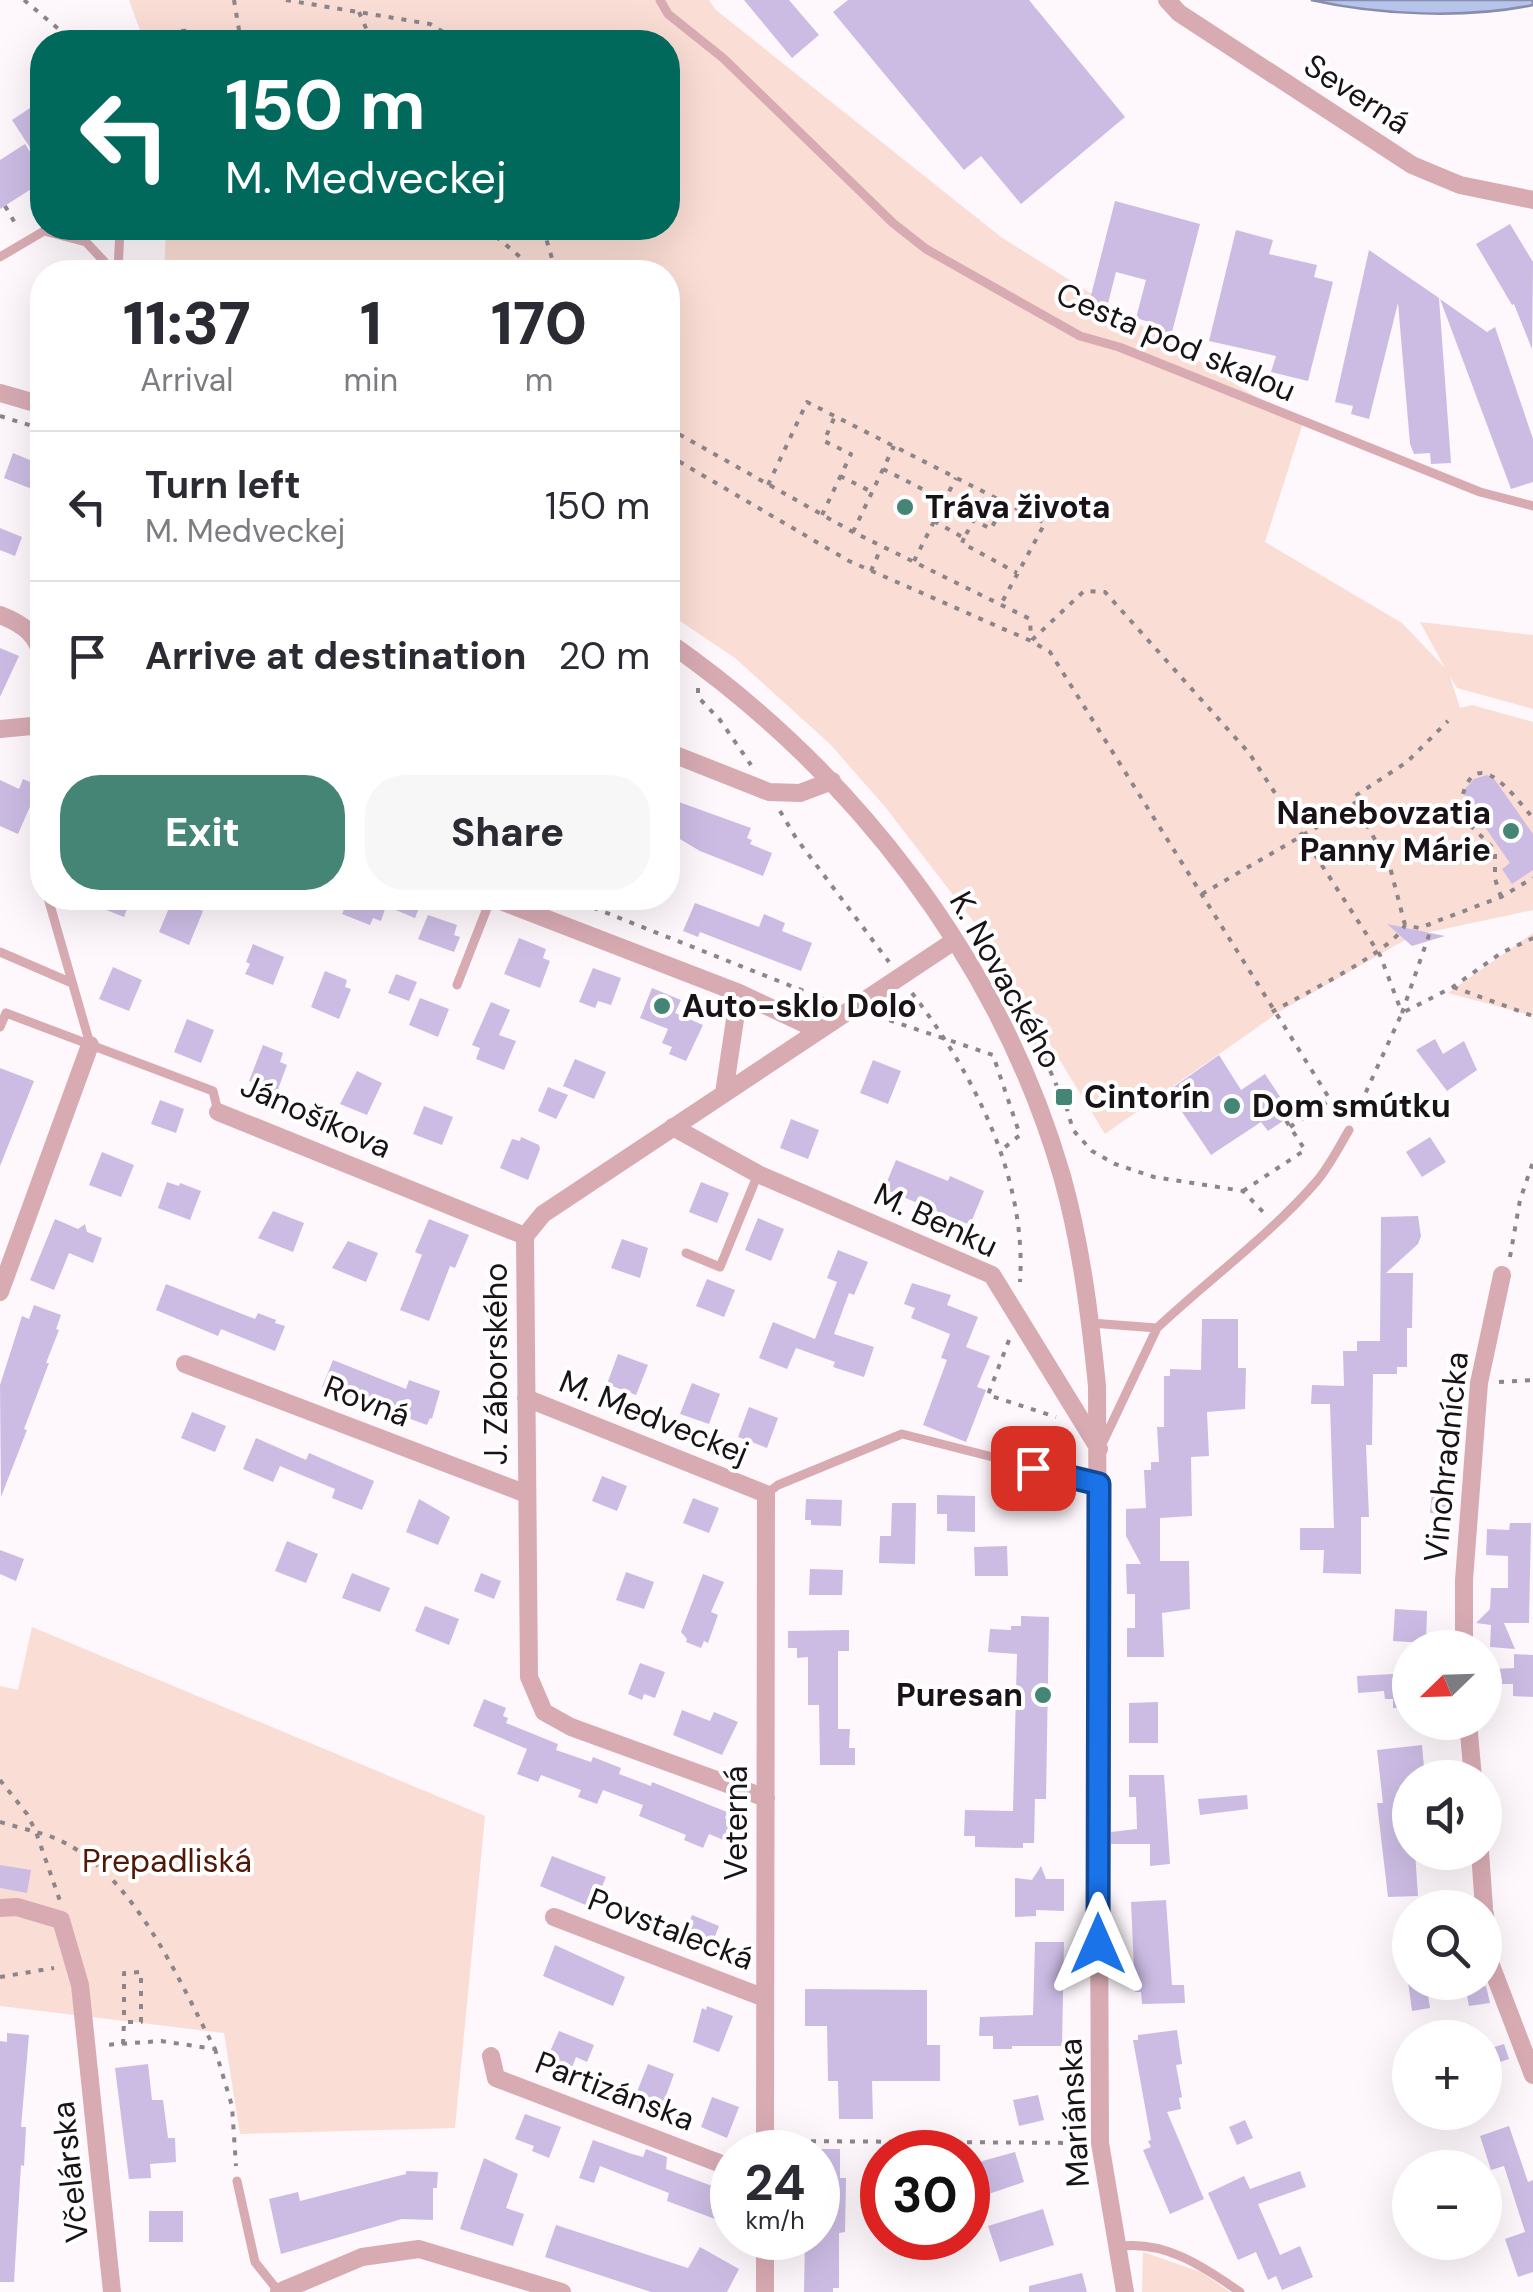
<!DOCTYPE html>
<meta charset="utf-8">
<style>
:root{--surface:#fff;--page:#f7f7f7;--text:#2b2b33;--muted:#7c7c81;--line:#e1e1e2;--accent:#448575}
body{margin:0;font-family:"DM Sans",sans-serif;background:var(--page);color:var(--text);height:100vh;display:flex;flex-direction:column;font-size:38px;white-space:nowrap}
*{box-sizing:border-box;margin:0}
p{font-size:32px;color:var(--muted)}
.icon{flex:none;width:55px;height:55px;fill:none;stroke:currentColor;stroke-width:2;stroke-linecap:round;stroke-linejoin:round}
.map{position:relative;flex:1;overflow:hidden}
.details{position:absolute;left:30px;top:260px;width:650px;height:650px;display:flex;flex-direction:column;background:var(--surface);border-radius:40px;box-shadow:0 10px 40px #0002}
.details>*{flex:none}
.hud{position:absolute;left:30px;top:30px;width:650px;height:210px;border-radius:40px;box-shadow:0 10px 40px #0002;background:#00695c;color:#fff;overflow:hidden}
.needle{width:65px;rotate:247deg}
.controls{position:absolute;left:1392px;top:1630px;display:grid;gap:20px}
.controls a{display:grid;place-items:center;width:110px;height:110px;border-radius:50%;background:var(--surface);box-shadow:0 10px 40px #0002;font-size:50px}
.speed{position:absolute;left:710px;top:2130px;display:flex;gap:20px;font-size:50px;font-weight:700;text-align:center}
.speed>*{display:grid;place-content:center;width:130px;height:130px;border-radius:50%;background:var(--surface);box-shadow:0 10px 40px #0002;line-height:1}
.speed small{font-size:25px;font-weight:400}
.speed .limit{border:15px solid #d22;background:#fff;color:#111}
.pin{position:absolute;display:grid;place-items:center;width:85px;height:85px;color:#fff;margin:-42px;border-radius:20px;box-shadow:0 5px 15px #0006}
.me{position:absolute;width:110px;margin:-55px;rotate:0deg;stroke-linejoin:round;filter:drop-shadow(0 0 8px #0008)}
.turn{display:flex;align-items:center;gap:35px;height:210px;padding:0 30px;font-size:45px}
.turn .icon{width:130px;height:130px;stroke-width:2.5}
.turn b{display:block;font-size:70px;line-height:85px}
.eta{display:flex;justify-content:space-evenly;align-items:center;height:170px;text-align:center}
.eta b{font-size:60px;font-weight:800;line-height:70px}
.cta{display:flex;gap:20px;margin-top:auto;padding:20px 30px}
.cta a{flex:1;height:115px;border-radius:40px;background:var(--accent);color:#fff;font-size:40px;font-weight:800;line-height:115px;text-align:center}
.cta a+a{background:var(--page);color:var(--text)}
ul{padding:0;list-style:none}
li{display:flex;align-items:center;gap:30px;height:150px;padding:0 30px;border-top:2px solid var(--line)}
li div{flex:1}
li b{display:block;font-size:38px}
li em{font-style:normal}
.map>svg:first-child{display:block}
.green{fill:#faddd4}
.water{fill:#b6c3eb;stroke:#878eab;stroke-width:2.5}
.building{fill:#ccbce4}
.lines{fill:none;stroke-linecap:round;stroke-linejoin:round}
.path{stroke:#8c858a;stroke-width:4;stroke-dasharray:5 8;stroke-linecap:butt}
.service{stroke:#d8abb3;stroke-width:9}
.minor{stroke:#d8abb3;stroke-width:18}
.route-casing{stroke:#114b97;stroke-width:25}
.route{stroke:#1a73e8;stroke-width:18}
.poi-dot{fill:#448575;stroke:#fff;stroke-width:4}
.labels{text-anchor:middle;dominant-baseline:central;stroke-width:8;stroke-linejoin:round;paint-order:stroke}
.street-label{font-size:32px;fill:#191317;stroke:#fff}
.poi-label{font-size:32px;font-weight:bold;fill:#191317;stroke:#fff;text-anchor:start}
.park-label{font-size:32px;fill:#501805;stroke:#fff}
</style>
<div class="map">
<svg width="1533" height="2292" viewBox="0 0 1533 2292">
<rect width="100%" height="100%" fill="#fef7fc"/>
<path class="green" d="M129,0H709L716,10L1001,237L1302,426L1265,542L1402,623L1445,668L1420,622L1533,635V709L1457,688L1450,677L1460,708L1472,705L1533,722V910L1425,933L1407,928L1405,940L1279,1012L1105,1134L980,930L886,808L831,745L735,658L668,613V272H164L166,228H668V42H151L142,36Z
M1533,933V1016L1448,993Z
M32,1627L485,1816L455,2128L240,2134L224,2033L0,2006V1686L18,1690Z
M1143,2252L1201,2272L1230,2292H1142Z"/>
<path class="water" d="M1311,0H1533V5C1466,19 1378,15 1311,0Z"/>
<path class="building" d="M744,0H789L819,35L792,58Z
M848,0H1029L1125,117L1021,204L981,156L964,170L833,12Z
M42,100V166L12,120Z
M25,144L42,170V182L0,209V160Z
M1115,201L1200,224L1171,336L1154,332L1156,324L1136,318L1146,280L1116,272L1104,319L1086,315Z
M1510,224L1533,262L1532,349L1514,304L1512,305L1476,244Z
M1236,230L1273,240L1269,254L1317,265L1314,277L1333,282L1308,381L1271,372L1276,356L1209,341Z
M1369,250L1439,298L1451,463L1431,464L1430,453L1414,454L1410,444L1398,303L1369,419L1351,414L1353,406L1335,402Z
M1440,299L1487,332L1495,327L1533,439V482L1511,489Z
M13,453L42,465L37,491L4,478Z
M0,528L22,537L15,556L0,550Z
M0,648L19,656L0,697Z
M1487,775L1495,780L1533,834V870L1512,884L1502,869L1510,863L1480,820L1475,824L1466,812L1465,789L1474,779Z
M23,779L39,786L18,834L0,826V780L19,789Z
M676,801L751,828L747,838L752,840L750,844L772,853L763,876L700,851L668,832V821Z
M76,898H131L124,917Z
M173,898L203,911L189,945L159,932Z
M349,898H423L415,918L386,906L381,921L373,918L370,925L342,914Z
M695,903L759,927L764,914L785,923L782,931L812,943L801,971L700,932L698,937L683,931Z
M428,915L457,925L454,935L460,937L454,952L418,939Z
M1387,924L1445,936L1412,946Z
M519,938L546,949L543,958L550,961L540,988L504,974Z
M253,944L284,957L273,985L245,974L250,964L246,962Z
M113,967L142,980L129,1011L99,999Z
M593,968L621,978L611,1005L598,1001L595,1008L579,1002Z
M325,971L347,980L345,987L351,989L339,1019L311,1007Z
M396,974L417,982L409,1001L388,993Z
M652,988L681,1000L675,1013L703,1025L686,1061L669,1054L672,1047L662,1043L668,1029L640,1018Z
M420,998L449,1009L438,1037L409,1025Z
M491,1002L510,1010L499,1035L516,1041L504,1070L476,1059L480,1048L472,1045Z
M187,1019L214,1030L201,1063L174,1052Z
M1435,1039L1443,1054L1464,1041L1477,1070L1447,1091L1416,1050Z
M263,1045L283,1053L280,1062L287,1065L277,1092L249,1081Z
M1219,1055L1241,1090L1265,1074L1292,1115L1268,1131L1261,1122L1211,1155L1168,1091Z
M575,1059L606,1072L594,1099L563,1086Z
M873,1060L901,1071L888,1104L860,1093Z
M0,1068L34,1081L0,1166Z
M357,1071L382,1083L367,1115L340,1104Z
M548,1087L568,1095L556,1119L538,1111Z
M160,1100L184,1109L176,1133L151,1124Z
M424,1106L453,1117L442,1145L413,1134Z
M791,1119L819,1130L808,1159L780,1148Z
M521,1137L539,1145L540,1149L528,1180L500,1168L512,1139L520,1141Z
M1430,1137L1446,1162L1422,1177L1406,1152Z
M102,1152L134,1165L121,1197L89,1185Z
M896,1160L948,1181L950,1176L984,1191L970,1225L884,1189Z
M167,1182L179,1186L180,1183L201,1191L190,1220L158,1208Z
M701,1182L729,1193L717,1223L689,1212Z
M273,1211L304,1223L293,1252L258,1238Z
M1418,1216L1421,1236L1418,1244L1386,1273H1413L1412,1328H1407V1367H1397V1374H1373L1372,1445H1366L1369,1517H1361V1574L1323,1573L1324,1550H1300V1528H1334L1330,1404H1311L1312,1385L1344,1386L1343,1351H1357V1341H1380L1381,1217Z
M758,1218L784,1229L771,1261L745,1250Z
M55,1219L78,1229L85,1224L87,1232L102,1238L93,1263L69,1253L54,1290L30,1280Z
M429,1219L469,1235L455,1268L450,1266L429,1321L400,1310L422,1255L415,1252Z
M622,1239L648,1248L640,1278L611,1268Z
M348,1241L378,1253L366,1282L332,1268Z
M838,1250L868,1262L854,1295L849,1293L834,1334L874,1347L864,1377L833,1367L835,1362L796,1348L787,1369L759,1358L773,1322L815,1339L837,1282L827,1278Z
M707,1279L735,1290L724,1317L696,1306Z
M912,1283L951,1295L947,1305L978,1317L966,1347L990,1356L977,1387L986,1390L966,1442L923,1425L947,1360L941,1358L950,1334L911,1318L915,1308L904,1304Z
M166,1284L255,1319L258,1313L276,1320L275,1323L285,1326L275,1351L221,1329L218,1336L156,1310Z
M34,1305L61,1315L56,1329L59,1330L46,1363H49L24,1429L27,1430L1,1497L0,1385L22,1316L29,1319Z
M1202,1319H1238V1368H1246L1245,1409L1207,1412L1209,1456L1191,1457L1192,1516L1160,1518V1561H1189L1190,1609L1162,1613L1164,1657H1127V1628H1135V1594H1127L1126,1564H1141L1126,1536V1509L1146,1508L1144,1470H1151V1462H1159L1157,1427H1164V1376H1170V1369L1201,1370Z
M618,1354L648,1365L636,1395L607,1384Z
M333,1360L406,1389L409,1380L440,1391L432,1419L430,1418L427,1425L322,1387Z
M692,1383L720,1394L709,1424L680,1414Z
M749,1407L778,1418L767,1448L738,1437Z
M192,1412L226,1426L215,1452L181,1438Z
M256,1438L306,1460L309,1453L374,1481L362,1510L332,1498L335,1489L280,1466L273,1482L243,1469Z
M602,1476L627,1486L617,1511L592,1501Z
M1432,1493L1453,1495L1451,1515L1430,1513Z
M937,1495L975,1496V1532L947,1531V1514H937Z
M693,1498L719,1508L709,1533L683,1523Z
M419,1499L450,1517L438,1545L406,1532Z
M806,1499L842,1500L841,1526L811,1525V1520H805Z
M892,1503H916L915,1564L879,1563L880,1536H891Z
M1510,1523H1531L1529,1623H1504L1515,1649L1490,1647L1491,1625L1476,1623L1490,1609L1491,1588H1508V1556L1486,1555L1487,1529L1509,1530Z
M287,1541L318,1554L306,1583L275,1571Z
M1007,1546L1008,1576H975L974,1547Z
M0,1550L24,1559L16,1581L0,1574Z
M810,1569L843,1570L842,1595H809Z
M626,1572L654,1582L644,1609L616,1600Z
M352,1573L390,1588L380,1612L342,1598Z
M481,1573L501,1581L494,1599L474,1591Z
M703,1574L724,1582L711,1612L718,1615L708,1643L704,1641L701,1648L686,1642L687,1639L681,1632Z
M425,1606L459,1619L449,1645L415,1631Z
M1395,1609L1427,1611L1426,1643L1393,1641Z
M1021,1616L1049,1617L1046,1799H1035L1034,1843H1023V1848L975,1847V1836H964L965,1810L1013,1811L1017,1654L988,1652L990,1629L1011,1630V1626H1021Z
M849,1630V1651H838V1729H850L849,1748H855V1765H820L819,1705H808V1657L797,1658V1648H788V1631Z
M1514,1654L1533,1655V1697L1513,1696V1684H1493V1669L1514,1668Z
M640,1663L665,1672L655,1698L644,1694L642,1700L628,1694Z
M1410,1673V1707L1393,1708V1699H1385L1384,1691L1358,1693L1357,1676Z
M484,1699L506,1708L503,1716L508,1718L506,1723L558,1744L556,1750L591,1762L593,1757L621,1768L619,1774L651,1786L652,1782L727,1812L725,1818L746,1826L738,1846L709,1834L703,1848L684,1840L686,1835L639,1816L643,1805L603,1790L597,1804L578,1797L581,1790L541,1775L538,1782L517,1774L527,1749L473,1726Z
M1158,1702V1743H1129V1703Z
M682,1710L710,1721L714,1712L738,1722L722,1755L673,1735Z
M1422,1745L1425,1778H1410V1789H1407L1410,1852H1415L1418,1896L1388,1897L1377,1803H1383L1377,1750Z
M1129,1775H1164L1170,1864L1150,1866V1844H1111V1832L1137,1829L1136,1797H1129Z
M1247,1795L1248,1809L1200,1815L1198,1799Z
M552,1856L606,1877L596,1901L591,1898L588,1906L540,1886Z
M0,1865L31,1870L27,1893L0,1888Z
M1041,1866L1046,1879H1064V1911L1036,1910V1916L1015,1917V1878L1032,1880Z
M1166,1900L1172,1985H1184L1185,2003L1142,2004L1141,1992H1135L1131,1902Z
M692,1915L719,1926L708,1954L681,1943Z
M1035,1942H1064L1062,2046H1012V2049H993V2036H979L980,2017L1033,2015Z
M555,1945L625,1977L613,2006L543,1976Z
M1408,1982H1426L1430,2008L1412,2011Z
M1486,1986L1490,2003L1469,2006L1466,1990Z
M805,1989L927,1990V2045H940V2081H872L873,2119H839L838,2081H828L827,2026H805Z
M707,2006L733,2016L719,2052L693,2042L702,2008L706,2010Z
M1177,2030L1182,2064L1176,2065L1182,2097L1179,2098L1181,2109L1167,2112L1204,2199L1170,2214L1143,2150L1151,2147L1148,2141L1151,2140L1133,2040H1138V2035Z
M559,2031L594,2045L587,2062L576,2057L569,2076L544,2065Z
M7,2033L29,2035L21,2127H26L24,2166L21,2165L14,2282H0V2041L7,2042Z
M1504,2044L1509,2059L1485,2067V2050Z
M148,2064L152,2100H163L168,2138H175L176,2162L150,2164L151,2178L129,2179L115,2068Z
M648,2064L674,2074L660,2112L633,2102Z
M1038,2095L1044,2120L1019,2126L1013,2100Z
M712,2097L739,2107L727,2138L701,2127Z
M525,2114L561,2127L549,2158L532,2151L534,2146L515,2139Z
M1245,2120L1253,2138L1237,2145L1229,2127Z
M1509,2126L1528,2182L1533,2180V2272L1518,2277L1505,2239L1525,2232L1504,2166L1491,2170L1480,2136Z
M593,2140L632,2154L643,2157L646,2149L667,2157L666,2169L726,2191L715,2219L667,2201L669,2193L600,2166L594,2183L579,2178Z
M818,2149H840V2178H846L845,2232L839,2233V2288H833V2292H804L805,2238H818Z
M1015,2152L1024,2182L977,2198L968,2165Z
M484,2158L518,2174L506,2208L524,2214L513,2246L460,2229Z
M406,2171L438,2172L437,2188H433V2220L402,2219L281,2254L269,2199L298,2192L300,2201L406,2174Z
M1300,2171L1306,2187L1258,2204L1280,2255L1300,2246L1313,2277L1282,2290L1276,2276L1268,2280L1256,2252L1238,2260L1208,2193L1244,2176L1250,2189Z
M1043,2209L1054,2245L1000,2262L988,2226Z
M149,2211H183V2242H149Z
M556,2225L688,2268L700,2247L739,2269L727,2292H651L545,2257Z
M1082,2273L1087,2292H1029V2286Z"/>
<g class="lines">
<path class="path" d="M24,0L74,42
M234,0L241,42
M286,0L430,24L460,42
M359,12L372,42
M158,42C182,24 194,30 219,42
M5,206L18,228
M486,228L538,272
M543,228L556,272
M133,271L144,272
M0,416L42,429
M668,428L853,532L1030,619L1031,640
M668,455L849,561L1031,641L1050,652L1341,1117
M883,469L944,500
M840,476L872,492
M768,485L807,402L1045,523L1001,604
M822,515L851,454L824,441L835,416
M934,521L964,538L974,520L991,529L1005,502
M853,532L894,446
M964,538L962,543L1017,573
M914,561L956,478
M871,571L881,548
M1032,640L1084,591L1105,592L1249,753L1380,955L1402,1013
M698,688V697L720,720L751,765
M780,811L796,838L889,962
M1202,894L1353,806
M1501,897L1495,879V850L1472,827L1460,807C1472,738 1510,791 1533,818
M569,898L829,1001
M1405,925L1390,867L1352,798L1407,762L1448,721
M1453,987L1533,1016
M912,993C974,1074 1027,1178 1020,1282
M1272,1012C1301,995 1393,951 1405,925L1419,928L1501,897L1533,878
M1402,1013L1430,932L1428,924
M877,1016L993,1055L1020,1135L999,1152
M1031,1043L1037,1041L1067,1109L1073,1130L1092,1151L1115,1164L1154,1177L1243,1191L1265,1214
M1355,1116L1402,1013L1453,987L1501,953L1533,938
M1290,1127L1330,1100
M1243,1191L1305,1150L1285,1119
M1510,1257L1520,1200L1533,1162
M1009,1340L988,1395L1056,1417
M1499,1382L1533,1380
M0,1780L27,1814L36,1832C126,1854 175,1973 215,2049L161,2041L104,2045
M0,1822L36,1832L60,1901
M0,1977L54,1968
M123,2044L124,2022H141V1972L124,1973V2022
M215,2049L232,2106L236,2166
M785,2141L1080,2143"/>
<path class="service" d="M660,0L668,14L723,58L893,223L926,249L1080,336L1119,347L1480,492L1533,506
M0,257L44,231L86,242L114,272
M118,272L120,228
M42,876V878
M48,898L90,1044
M0,952L72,983
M457,985L491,898
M0,1027L6,1013L213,1091L218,1112
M686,1253L720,1267L758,1174
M1091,1323L1157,1328C1209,1279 1269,1236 1316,1182C1329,1167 1339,1147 1349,1130
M1103,1442L1157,1328
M766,1494L778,1485L902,1434L1096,1483
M237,2181L255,2262L279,2292
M1116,2247C1163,2239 1203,2266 1240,2292"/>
<path class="minor" d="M1167,0L1179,13L1412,165L1460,185L1533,200
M0,393L42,405
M0,615C23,624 39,635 42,660
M668,642C852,770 999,959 1062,1176C1081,1244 1090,1316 1097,1386L1100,2143L1125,2292
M0,729L42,725
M668,752L769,792L800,793L832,781
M493,898L739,993L818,1030
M724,1093L739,993
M218,1112L525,1236
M673,1127L758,1174L992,1275L1099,1449
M0,1292L90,1045
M185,1364L527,1494
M526,1398L766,1494L765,2152
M1464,1648V1580L1479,1383L1502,1275
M1468,1722L1473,1778
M766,1798L571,1727L544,1712L529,1677L525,1236L543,1214L954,941
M1480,1852L1484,1908
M0,1908L17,1907L61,1920L80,1985L112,2292
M1485,1914L1489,1960L1533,2075
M554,1917L765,1998
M491,2056L496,2078L732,2168
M279,2292L362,2257L419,2249L562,2292
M765,2292V2238"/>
</g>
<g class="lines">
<g class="route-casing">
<path id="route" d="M1033,1468L1099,1484L1098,1944"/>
</g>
<use href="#route" class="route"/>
</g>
<g class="poi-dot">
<circle cx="905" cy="507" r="10"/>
<circle cx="1511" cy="831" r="10"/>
<circle cx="662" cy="1006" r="10"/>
<rect x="1054" y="1087" width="20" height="20" rx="5"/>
<circle cx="1232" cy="1106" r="10"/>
<circle cx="1043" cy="1695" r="10"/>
</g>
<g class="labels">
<g class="street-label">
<text transform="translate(1357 94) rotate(33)">Severná</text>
<text transform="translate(1176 342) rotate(23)">Cesta pod skalou</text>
<text transform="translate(1006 980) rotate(61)">K. Novackého</text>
<text transform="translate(316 1116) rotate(24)">Jánošíkova</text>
<text transform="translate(936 1220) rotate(25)">M. Benku</text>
<text transform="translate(496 1364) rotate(-90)">J. Záborského</text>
<text transform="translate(367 1401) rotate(21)">Rovná</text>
<text transform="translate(654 1417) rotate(22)">M. Medveckej</text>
<text transform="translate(1446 1457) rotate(-84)">Vinohradnícka</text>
<text transform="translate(736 1823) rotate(-90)">Veterná</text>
<text transform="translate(671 1929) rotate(21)">Povstalecká</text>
<text transform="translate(615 2091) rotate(21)">Partizánska</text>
<text transform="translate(1074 2113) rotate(-93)">Mariánska</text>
<text transform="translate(70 2172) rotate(-96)">Včelárska</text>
</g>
<g class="poi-label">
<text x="925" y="507">Tráva života</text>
<text x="1491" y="813" text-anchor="end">Nanebovzatia<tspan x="1491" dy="37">Panny Márie</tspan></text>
<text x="682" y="1006">Auto-sklo Dolo</text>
<text x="1084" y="1097">Cintorín</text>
<text x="1252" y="1106">Dom smútku</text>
<text x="1023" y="1695" text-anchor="end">Puresan</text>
</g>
<g class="park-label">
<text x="167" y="1861">Prepadliská</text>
</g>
</g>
</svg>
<div class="controls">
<a><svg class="needle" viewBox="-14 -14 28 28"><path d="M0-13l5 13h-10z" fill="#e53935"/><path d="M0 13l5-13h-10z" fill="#7c7c81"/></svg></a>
<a><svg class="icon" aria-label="sound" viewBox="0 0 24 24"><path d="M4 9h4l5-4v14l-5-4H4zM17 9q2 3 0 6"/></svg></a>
<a><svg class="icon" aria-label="search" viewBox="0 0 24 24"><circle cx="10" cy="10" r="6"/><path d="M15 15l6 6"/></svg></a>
<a>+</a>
<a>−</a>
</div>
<div class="speed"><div>24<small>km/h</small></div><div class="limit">30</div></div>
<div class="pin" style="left:1033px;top:1468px;background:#d93025"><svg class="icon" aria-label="arrive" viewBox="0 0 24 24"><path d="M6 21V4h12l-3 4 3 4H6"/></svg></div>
<svg class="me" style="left:1098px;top:1944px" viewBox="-20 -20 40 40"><path d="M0-17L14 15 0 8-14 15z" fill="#1a73e8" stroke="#fff" stroke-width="4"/></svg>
<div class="hud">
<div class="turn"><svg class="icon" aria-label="left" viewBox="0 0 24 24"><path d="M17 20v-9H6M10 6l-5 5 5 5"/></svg><div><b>150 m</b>M. Medveckej</div></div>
</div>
<section class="details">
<div class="eta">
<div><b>11:37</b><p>Arrival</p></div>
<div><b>1</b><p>min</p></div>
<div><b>170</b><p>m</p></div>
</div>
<ul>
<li><svg class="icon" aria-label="left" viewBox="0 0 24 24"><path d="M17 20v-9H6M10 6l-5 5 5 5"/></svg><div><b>Turn left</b><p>M. Medveckej</p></div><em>150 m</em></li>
<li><svg class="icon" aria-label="arrive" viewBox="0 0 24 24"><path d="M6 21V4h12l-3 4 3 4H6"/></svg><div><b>Arrive at destination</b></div><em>20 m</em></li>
</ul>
<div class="cta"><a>Exit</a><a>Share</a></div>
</section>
</div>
